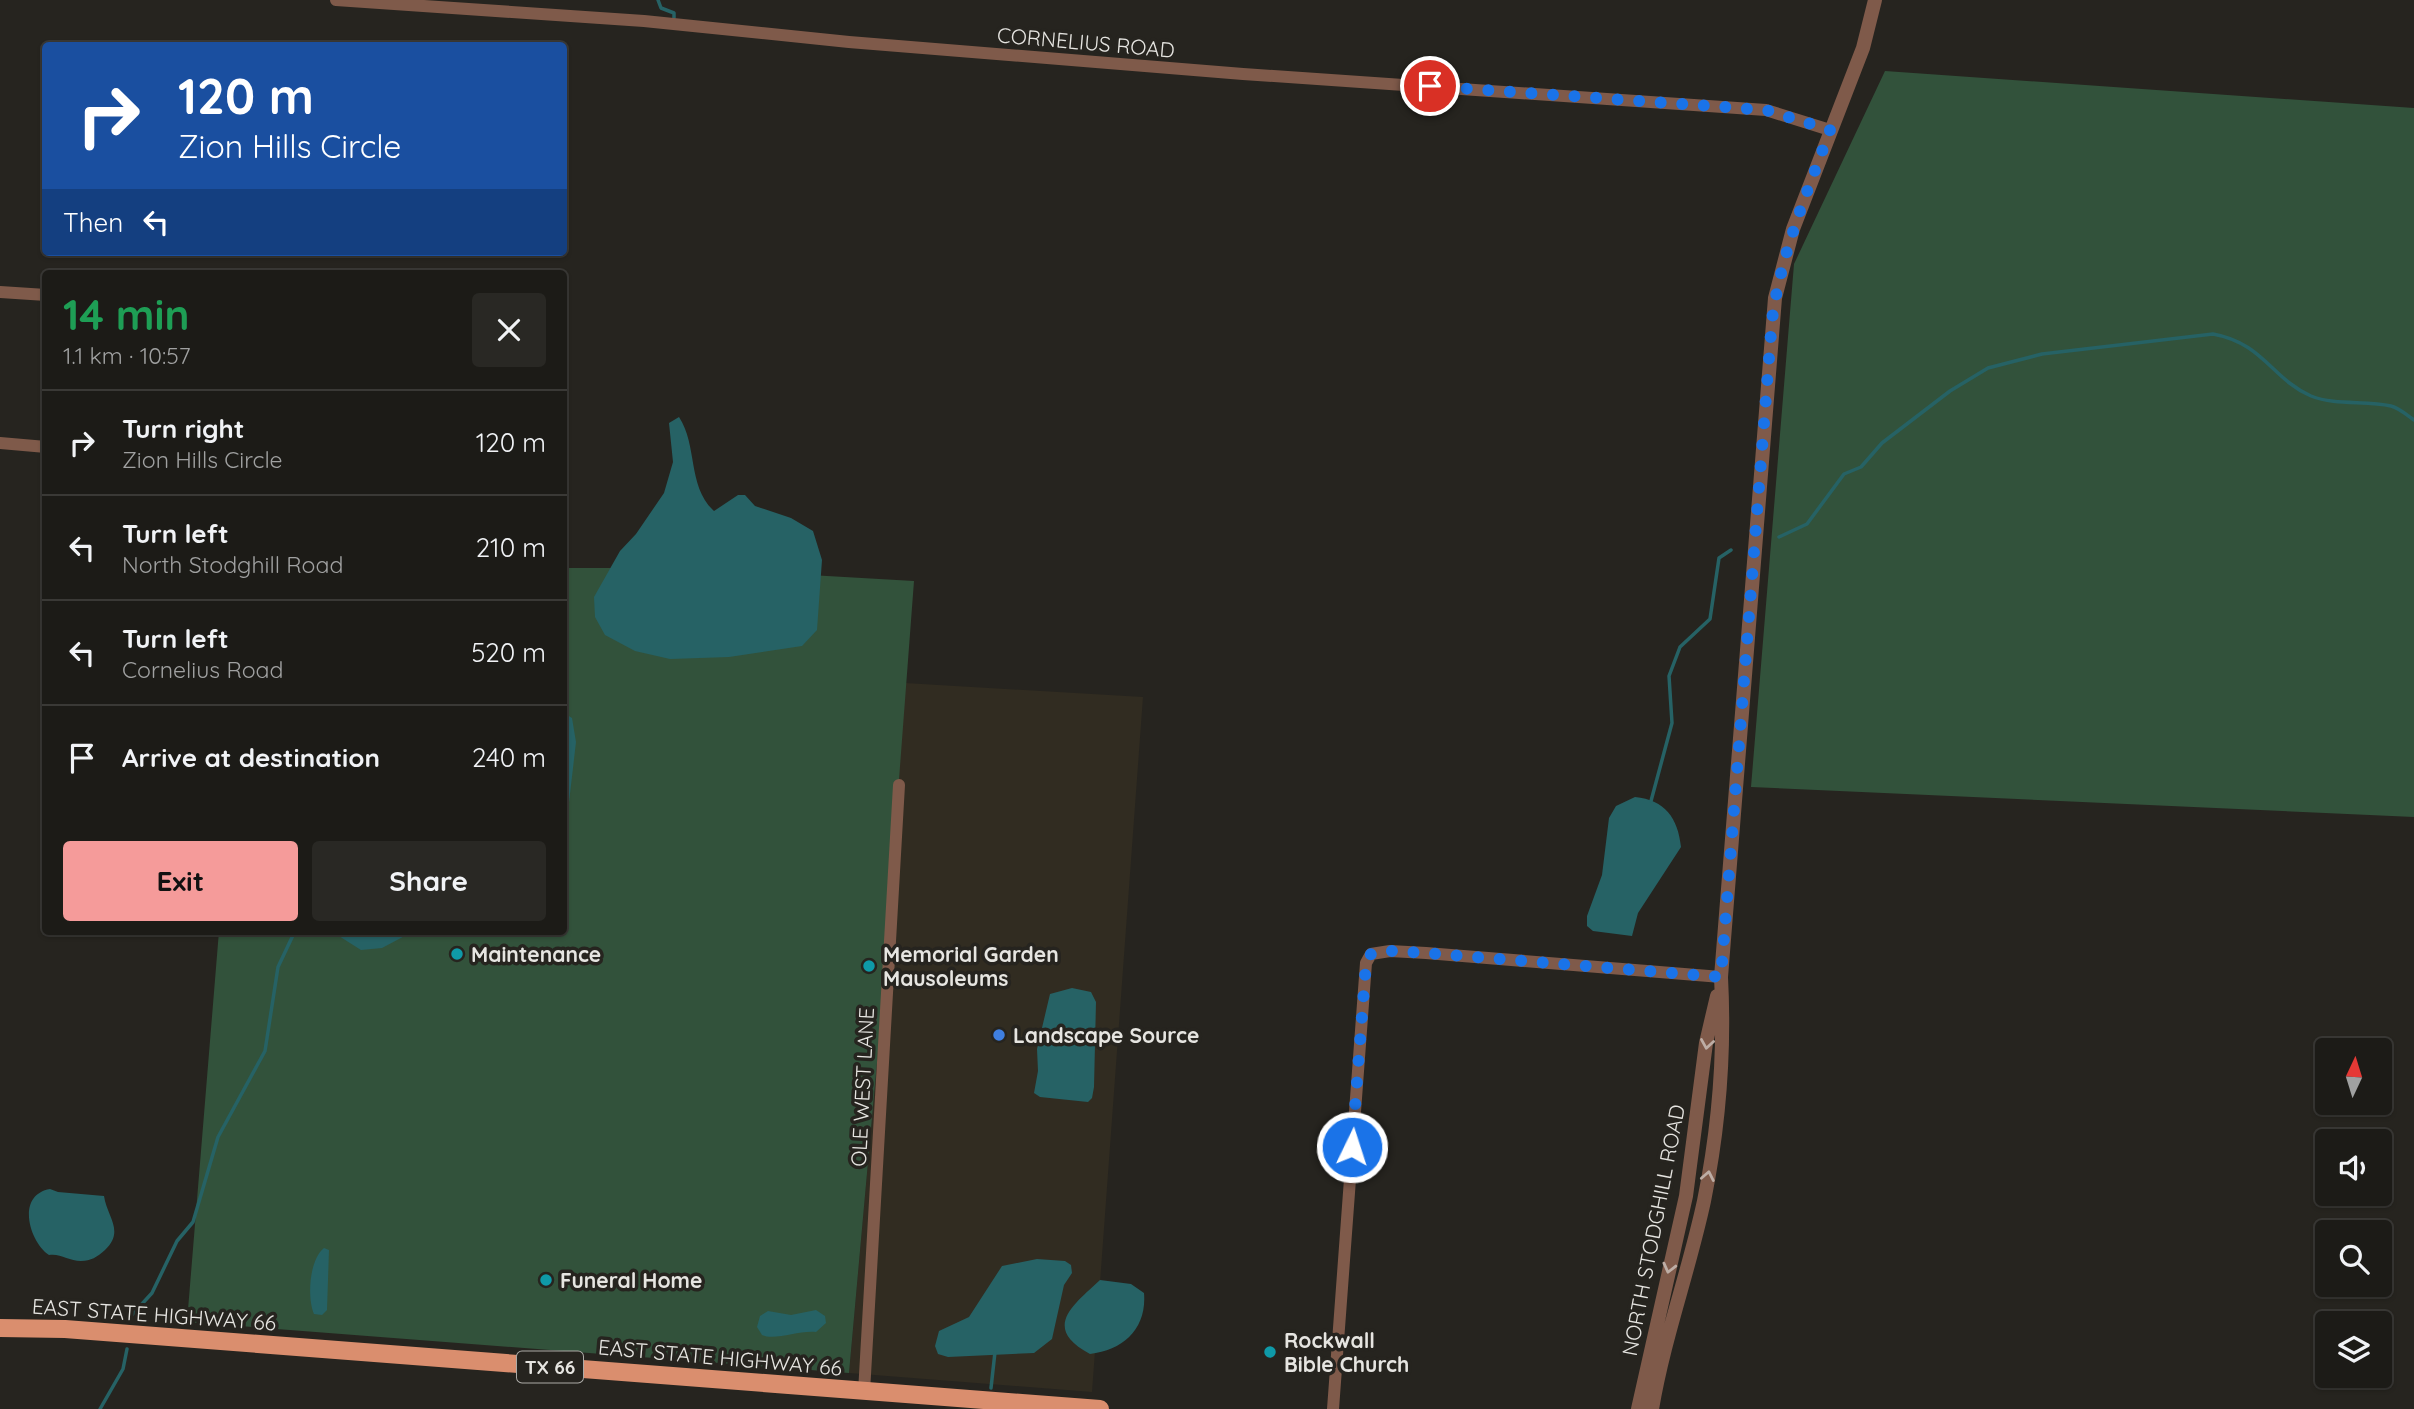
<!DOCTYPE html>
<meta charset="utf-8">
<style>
:root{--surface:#1c1b17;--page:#292824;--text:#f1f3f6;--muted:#a0a1a1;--line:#3a3936;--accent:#f59b9a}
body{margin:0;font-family:Quicksand,sans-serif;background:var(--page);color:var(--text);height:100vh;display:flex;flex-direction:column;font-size:26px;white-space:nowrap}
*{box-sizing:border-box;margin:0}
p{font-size:23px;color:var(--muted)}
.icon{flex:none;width:38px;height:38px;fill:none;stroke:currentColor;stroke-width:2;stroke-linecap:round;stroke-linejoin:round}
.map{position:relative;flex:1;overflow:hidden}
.side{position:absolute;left:42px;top:270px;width:525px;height:665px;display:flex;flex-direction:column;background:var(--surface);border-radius:7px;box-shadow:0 2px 5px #0004,0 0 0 2px var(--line)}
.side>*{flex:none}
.hud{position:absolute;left:42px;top:42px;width:525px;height:214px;border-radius:7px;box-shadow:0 2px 5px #0004,0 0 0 2px var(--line);background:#1a4fa0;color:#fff;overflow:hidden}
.needle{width:46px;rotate:4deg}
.controls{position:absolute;left:2315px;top:1038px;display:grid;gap:14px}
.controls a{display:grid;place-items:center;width:77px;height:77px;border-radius:7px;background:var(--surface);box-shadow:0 2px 5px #0004,0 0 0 2px var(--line);font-size:35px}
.pin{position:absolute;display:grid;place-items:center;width:60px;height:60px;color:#fff;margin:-30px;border:4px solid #fff;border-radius:50%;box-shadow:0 2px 7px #0007}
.me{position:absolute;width:77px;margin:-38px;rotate:4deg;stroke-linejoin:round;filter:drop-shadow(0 0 5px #0008)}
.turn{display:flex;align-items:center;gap:24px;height:147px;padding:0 21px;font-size:32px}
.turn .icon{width:91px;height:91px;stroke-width:2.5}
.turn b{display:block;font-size:49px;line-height:60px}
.then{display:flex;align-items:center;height:66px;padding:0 21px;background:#0003;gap:14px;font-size:26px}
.round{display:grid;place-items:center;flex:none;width:74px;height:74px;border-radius:7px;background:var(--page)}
.summary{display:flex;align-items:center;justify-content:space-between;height:119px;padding:0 21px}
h1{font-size:42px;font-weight:700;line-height:52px;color:#1e9e55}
.action{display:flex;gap:14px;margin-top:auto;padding:14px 21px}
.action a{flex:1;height:80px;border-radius:7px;background:var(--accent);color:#111;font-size:28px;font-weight:700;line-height:80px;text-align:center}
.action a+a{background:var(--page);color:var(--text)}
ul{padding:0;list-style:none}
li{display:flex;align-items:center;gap:21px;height:105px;padding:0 21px;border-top:2px solid var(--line)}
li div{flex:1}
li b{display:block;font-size:26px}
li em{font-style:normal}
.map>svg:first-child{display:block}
.built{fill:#312c21}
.green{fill:#32523b}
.water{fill:#266265}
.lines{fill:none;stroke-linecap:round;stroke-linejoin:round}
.stream{stroke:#266265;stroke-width:3.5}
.minor{stroke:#7f5a4a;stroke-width:12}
.tertiary{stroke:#7f5a4a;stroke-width:14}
.primary{stroke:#da8e6e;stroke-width:18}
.oneway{stroke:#bdada5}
.route{stroke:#1a73e8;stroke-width:12;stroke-dasharray:0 21.6}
.culture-dot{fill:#0f9aa8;stroke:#26241f;stroke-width:2.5}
.shop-dot{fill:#3f7fe0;stroke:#26241f;stroke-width:2.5}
.labels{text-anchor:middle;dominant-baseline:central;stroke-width:7;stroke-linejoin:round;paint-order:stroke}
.shield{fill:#26241f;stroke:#acaba7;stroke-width:2}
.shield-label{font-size:19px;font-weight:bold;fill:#e6e5e1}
.street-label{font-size:21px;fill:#e6e5e1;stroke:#26241f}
.poi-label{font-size:21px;font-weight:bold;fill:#e6e5e1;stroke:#26241f;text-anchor:start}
</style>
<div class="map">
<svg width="2414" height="1409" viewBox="0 0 2414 1409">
<rect width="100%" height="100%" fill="#26241f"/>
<path class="built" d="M905,683L1143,697L1092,1392L849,1373L881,1018Z"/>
<path class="green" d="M1885,71L2414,108V817L1751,787L1794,264Z
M564,568H688L914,581L881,1018L849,1373L187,1322L219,931H564Z"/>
<path class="water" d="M679,417C698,446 687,486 714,511L738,495H745L755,506L791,518L813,531L822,560L817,630L802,646L729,657L670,659L635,651L605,635L595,617L594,597L620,551L636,534L664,493L673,462L669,423Z
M564,713L572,718L576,742L568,811L569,839L564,857Z
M1635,797C1665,800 1678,818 1681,847L1638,913L1632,936L1593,931L1587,926V916L1602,875L1609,818L1616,806Z
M331,931H414L382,948L361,950Z
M1072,988L1091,992L1096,1002L1094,1087L1092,1098L1088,1102L1040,1097L1034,1093L1038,1071L1037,1049L1050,994Z
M50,1189L58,1192L104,1196C107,1217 125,1231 105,1250C97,1257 91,1261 81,1261C69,1261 60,1253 49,1255C30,1243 15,1195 50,1189Z
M324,1248L329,1250L327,1310L322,1315L314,1314C307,1298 309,1260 324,1248Z
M1037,1259L1065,1261L1071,1265L1072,1273L1064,1285L1052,1339L1034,1353L948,1357L938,1354L935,1346L939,1331L969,1317L1002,1266Z
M1100,1280L1131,1284L1144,1293C1147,1328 1124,1350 1090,1354C1042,1328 1072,1306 1100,1280Z
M816,1310L825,1316L826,1323L816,1332C799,1330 775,1341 762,1335L757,1327L760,1316L768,1311L791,1315Z"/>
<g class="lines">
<path class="stream" d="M658,0L661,8L674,13V18
M1779,537L1807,524L1844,474L1861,467L1882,443L1950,391L1988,368L2042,354L2213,334C2263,343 2272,379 2311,396C2336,406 2366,400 2391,406C2399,408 2407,415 2414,420
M1651,801L1672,723L1669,676L1680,647L1710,619L1719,558L1731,550
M130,1317L152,1293L177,1241L193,1222L218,1137L265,1051L278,967L295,931
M991,1388L995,1352
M100,1409L123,1369L127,1349"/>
<path class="minor" d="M336,0L644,21L849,42L1243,74L1766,110L1830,130
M0,292L46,295
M0,443L46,447
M864,1392L899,785
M1333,1409L1366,963L1371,954L1390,951L1426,953L1721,977"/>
<path class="tertiary" d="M1638,1409L1686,1196L1706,1043L1717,996
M1652,1409C1664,1338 1689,1271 1704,1201C1719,1127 1725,1052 1721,977L1775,298L1793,229L1863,48L1875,0"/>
<path class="primary" d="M0,1328L65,1329L1100,1409"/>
</g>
<defs><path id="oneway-chevron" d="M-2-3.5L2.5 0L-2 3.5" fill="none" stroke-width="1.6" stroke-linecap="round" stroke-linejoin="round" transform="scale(1.75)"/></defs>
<g class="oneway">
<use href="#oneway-chevron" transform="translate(1707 1044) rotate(99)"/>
<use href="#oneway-chevron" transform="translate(1708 1176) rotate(-79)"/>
<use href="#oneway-chevron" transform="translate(1669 1268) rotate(104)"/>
</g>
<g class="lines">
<path class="route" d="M1352,1147L1366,963L1371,954L1390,951L1426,953L1721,977L1772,320C1781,253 1807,193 1830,130L1766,110L1430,86"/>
</g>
<g class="culture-dot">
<circle cx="457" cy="954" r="7"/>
<circle cx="869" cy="966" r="7"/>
<circle cx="546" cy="1280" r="7"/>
<circle cx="1270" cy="1352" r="7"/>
</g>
<circle class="shop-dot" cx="999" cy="1035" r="7"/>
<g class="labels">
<rect class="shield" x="517" y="1351.5" width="66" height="31" rx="5"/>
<g class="shield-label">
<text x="550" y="1367">TX 66</text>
</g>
<g class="street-label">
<text transform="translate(1086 42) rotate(5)">CORNELIUS ROAD</text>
<text transform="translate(862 1087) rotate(-87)">OLE WEST LANE</text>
<text transform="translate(1653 1230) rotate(-79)">NORTH STODGHILL ROAD</text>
<text transform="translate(154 1314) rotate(4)">EAST STATE HIGHWAY 66</text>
<text transform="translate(720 1357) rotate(5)">EAST STATE HIGHWAY 66</text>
</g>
<g class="poi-label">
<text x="471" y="954">Maintenance</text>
<text x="883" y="954">Memorial Garden<tspan x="883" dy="24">Mausoleums</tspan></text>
<text x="1013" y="1035">Landscape Source</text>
<text x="560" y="1280">Funeral Home</text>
<text x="1284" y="1340">Rockwall<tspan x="1284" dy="24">Bible Church</tspan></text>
</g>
</g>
</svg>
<div class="controls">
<a><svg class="needle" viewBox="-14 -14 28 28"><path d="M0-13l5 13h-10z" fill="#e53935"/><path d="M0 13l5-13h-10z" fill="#a0a1a1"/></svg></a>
<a><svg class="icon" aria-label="sound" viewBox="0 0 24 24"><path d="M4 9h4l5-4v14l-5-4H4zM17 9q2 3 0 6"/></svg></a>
<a><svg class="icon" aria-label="search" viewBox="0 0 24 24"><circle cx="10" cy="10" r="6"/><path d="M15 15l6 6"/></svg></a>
<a><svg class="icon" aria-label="layers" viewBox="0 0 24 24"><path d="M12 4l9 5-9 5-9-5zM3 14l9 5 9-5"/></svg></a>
</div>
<div class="pin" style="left:1430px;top:86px;background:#d93025"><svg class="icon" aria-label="arrive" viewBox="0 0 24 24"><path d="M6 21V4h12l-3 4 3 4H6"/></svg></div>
<svg class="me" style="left:1352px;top:1147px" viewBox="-20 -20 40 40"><circle r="17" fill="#1a73e8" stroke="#fff" stroke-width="3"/><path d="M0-11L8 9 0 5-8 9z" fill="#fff"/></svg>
<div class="hud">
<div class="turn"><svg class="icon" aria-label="right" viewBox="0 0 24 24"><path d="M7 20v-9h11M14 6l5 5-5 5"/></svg><div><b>120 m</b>Zion Hills Circle</div></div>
<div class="then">Then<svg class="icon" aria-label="left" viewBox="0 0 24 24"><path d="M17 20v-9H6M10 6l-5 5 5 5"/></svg></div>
</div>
<section class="side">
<div class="summary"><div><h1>14 min</h1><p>1.1 km · 10:57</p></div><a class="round"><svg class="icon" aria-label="close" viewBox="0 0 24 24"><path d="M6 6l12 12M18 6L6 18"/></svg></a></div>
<ul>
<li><svg class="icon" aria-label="right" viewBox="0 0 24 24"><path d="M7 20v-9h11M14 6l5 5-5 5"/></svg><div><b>Turn right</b><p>Zion Hills Circle</p></div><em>120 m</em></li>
<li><svg class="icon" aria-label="left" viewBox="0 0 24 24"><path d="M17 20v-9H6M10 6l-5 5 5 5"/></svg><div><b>Turn left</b><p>North Stodghill Road</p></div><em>210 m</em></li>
<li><svg class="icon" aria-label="left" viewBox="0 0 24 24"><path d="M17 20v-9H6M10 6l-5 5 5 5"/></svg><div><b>Turn left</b><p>Cornelius Road</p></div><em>520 m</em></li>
<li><svg class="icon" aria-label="arrive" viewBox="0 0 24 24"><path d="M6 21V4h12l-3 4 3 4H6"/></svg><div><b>Arrive at destination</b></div><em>240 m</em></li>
</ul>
<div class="action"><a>Exit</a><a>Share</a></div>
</section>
</div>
